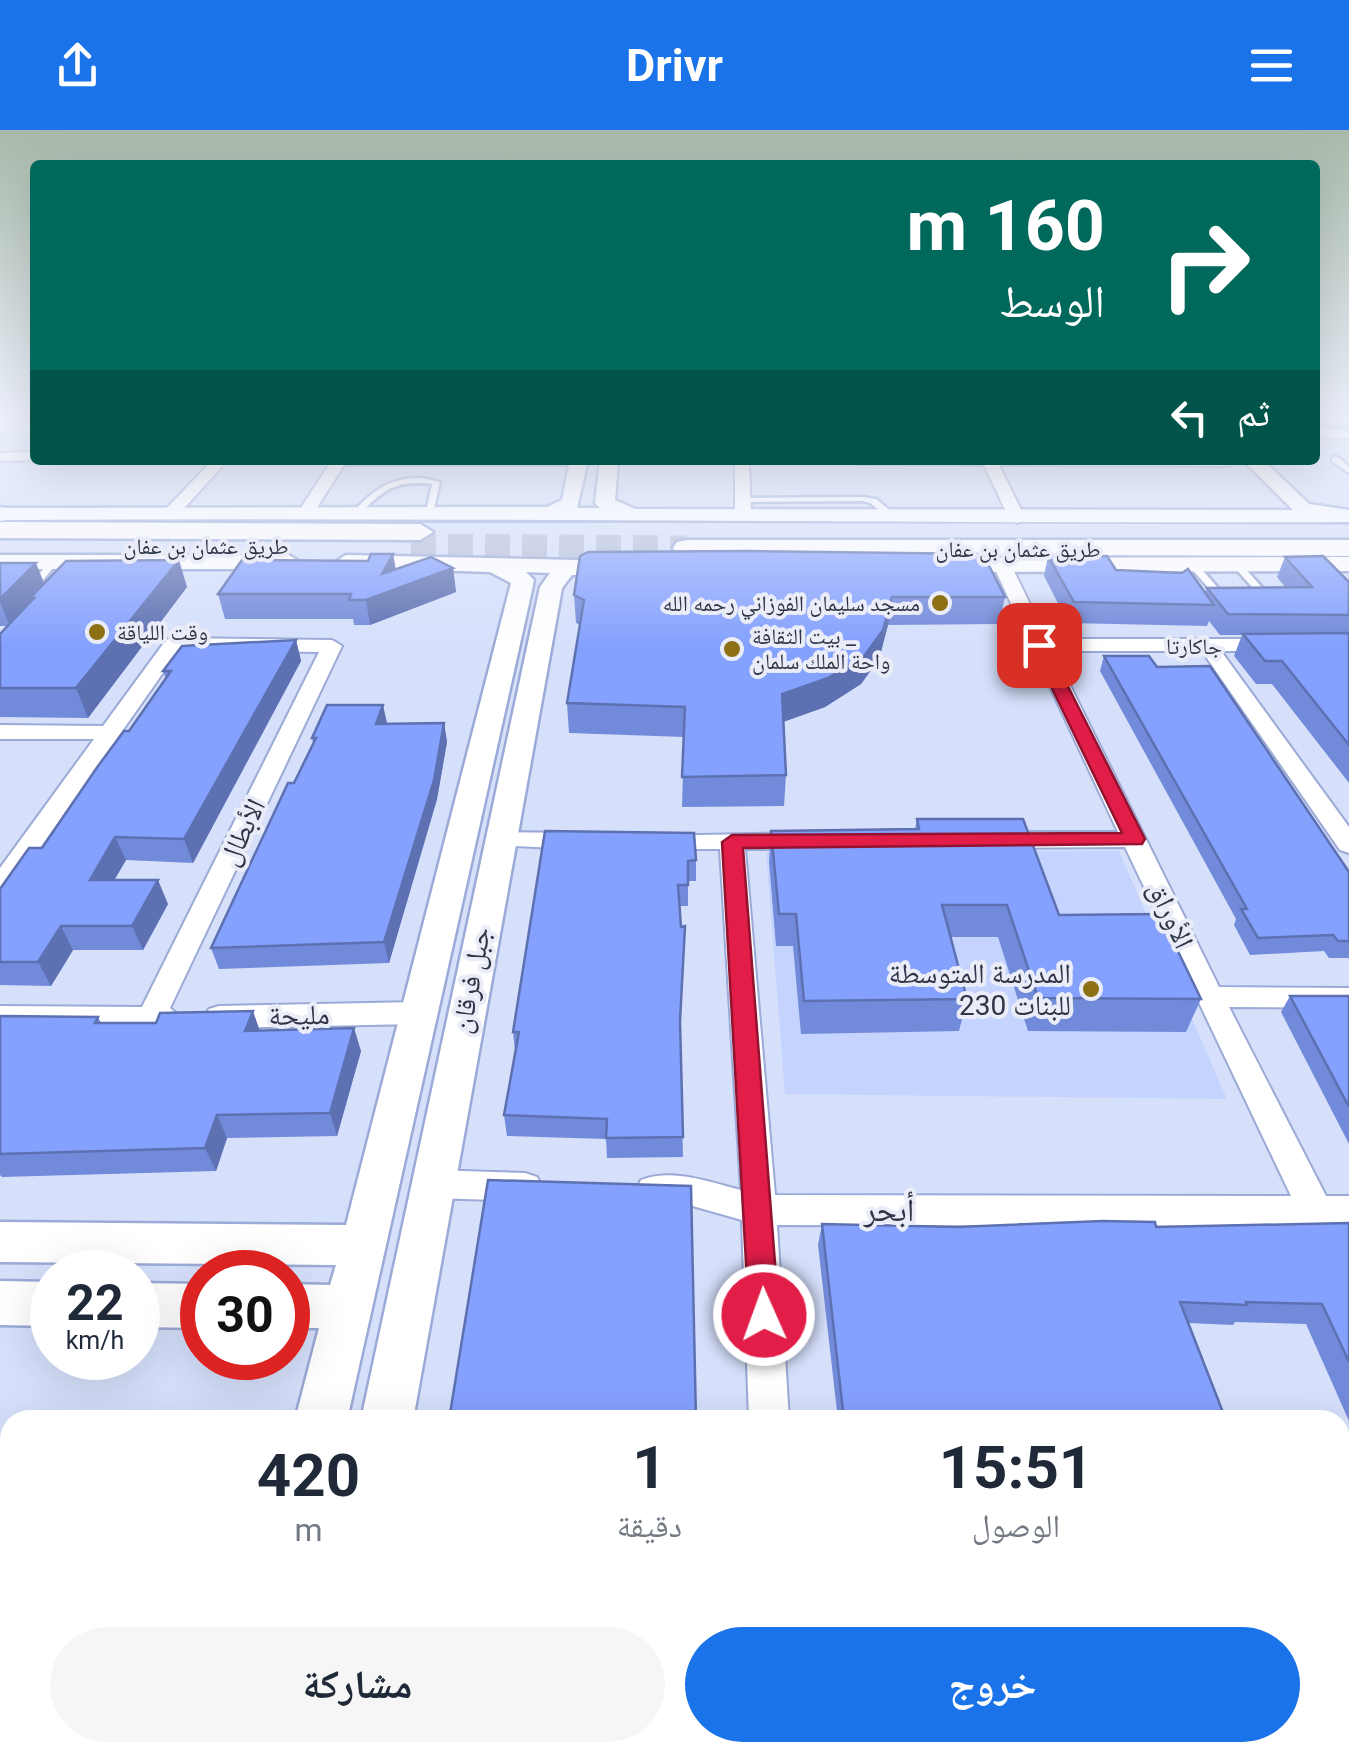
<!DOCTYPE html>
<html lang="ar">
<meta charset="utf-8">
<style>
:root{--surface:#fff;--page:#f6f6f7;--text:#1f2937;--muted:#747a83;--accent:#1a73e8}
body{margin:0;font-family:Roboto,"Noto Naskh Arabic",sans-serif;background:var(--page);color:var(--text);direction:rtl;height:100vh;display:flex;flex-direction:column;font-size:38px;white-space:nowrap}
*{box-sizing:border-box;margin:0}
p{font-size:32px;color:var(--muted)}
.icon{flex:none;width:55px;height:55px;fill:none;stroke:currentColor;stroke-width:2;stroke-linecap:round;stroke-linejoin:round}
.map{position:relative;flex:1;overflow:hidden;direction:ltr}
.drawer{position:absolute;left:0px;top:1280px;width:1350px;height:352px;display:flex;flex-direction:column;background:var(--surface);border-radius:30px 30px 0 0;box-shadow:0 10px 40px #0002;direction:rtl}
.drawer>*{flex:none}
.hud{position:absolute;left:30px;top:30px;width:1290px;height:305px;border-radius:10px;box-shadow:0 10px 40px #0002;direction:rtl;background:#00695c;color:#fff;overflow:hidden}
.speed{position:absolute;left:30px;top:1120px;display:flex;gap:20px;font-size:50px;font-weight:700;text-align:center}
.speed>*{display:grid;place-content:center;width:130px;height:130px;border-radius:50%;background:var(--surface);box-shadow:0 10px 40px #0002;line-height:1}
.speed small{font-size:25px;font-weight:400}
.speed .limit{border:15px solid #d22;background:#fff;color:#111}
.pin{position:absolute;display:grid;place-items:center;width:85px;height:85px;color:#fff;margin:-42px;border-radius:20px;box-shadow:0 5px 15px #0006}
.me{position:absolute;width:110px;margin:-55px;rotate:358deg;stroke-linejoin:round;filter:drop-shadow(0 0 8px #0008)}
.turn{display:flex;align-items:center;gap:35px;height:210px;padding:0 50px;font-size:45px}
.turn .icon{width:130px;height:130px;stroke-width:2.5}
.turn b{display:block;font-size:70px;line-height:85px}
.then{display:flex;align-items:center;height:95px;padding:0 50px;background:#0003;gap:20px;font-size:38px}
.eta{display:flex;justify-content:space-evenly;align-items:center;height:170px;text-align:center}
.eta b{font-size:60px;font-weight:700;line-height:70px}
.primary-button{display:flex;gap:20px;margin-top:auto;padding:20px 50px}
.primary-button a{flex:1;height:115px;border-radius:60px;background:var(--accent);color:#fff;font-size:40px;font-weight:700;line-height:115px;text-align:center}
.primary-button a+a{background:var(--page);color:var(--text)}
header{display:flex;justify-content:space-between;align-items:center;height:130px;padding:0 50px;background:var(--accent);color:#fff;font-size:45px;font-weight:700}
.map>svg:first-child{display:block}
.built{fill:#c5d4fe}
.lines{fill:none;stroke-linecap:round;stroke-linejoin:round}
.primary-tunnel{stroke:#b5bed7;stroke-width:25;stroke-dasharray:25 12;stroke-linecap:butt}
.service-casing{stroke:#9baad6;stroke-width:5}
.minor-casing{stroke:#9baad6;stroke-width:4}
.tertiary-casing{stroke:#9baad6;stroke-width:5}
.secondary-casing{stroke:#9baad6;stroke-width:5}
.primary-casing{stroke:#9baad6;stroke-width:5}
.service{fill:#fff;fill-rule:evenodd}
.minor{fill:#fff;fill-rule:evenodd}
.tertiary{fill:#fff;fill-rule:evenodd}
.secondary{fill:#fff;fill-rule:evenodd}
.primary{fill:#fff;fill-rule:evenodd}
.wall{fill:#728ada}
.shaded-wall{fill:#5d71b2}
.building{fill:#85a1fe;stroke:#5d71b2;stroke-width:2.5}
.route{fill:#e11d48;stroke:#92132f;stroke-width:2.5}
.poi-dot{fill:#8d7014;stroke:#eaedf7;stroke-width:4}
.labels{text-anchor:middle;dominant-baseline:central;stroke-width:8;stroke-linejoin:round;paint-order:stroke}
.far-street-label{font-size:22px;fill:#2f3547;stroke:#eaedf7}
.far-poi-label{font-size:22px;fill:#2f3547;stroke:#eaedf7;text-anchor:start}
.street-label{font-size:28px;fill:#2f3547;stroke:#eaedf7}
.poi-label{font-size:28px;fill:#2f3547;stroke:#eaedf7;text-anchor:end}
.near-street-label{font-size:32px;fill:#2f3547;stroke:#eaedf7}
</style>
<header><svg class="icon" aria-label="menu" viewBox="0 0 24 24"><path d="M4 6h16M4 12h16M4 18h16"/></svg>Drivr<svg class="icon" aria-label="share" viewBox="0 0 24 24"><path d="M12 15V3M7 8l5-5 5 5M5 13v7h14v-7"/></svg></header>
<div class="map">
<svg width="1349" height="1632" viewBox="0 0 1349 1632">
<rect width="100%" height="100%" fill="#d6e0fb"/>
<path class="built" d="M1119,721L1227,969L785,964L766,723Z"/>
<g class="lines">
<path class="primary-tunnel" d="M411,416L687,418"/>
<g class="service-casing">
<path id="service" d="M1332,327H1338L1349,337V343L1332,331Z
M422,348L440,352L433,383L426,381L432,354C396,350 384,359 360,384L353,382C373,360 391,347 422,348Z
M863,367L876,369L899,388L892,390L870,373L863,371L744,372L740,370L744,368Z
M50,431L57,433L39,455L0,456V450H34Z
M1191,434H1197L1226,467V471H1220L1191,438Z
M1235,434H1241L1269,465L1267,474H1261V467L1235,438Z"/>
</g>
<g class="minor-casing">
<path id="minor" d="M0,287H35V292L0,291Z
M1315,299L1349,300V308L1315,307Z
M35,322L36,330L0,331V323Z
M213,330H228L176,387H164V381Z
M332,330H586V331L579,335H344L313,384H301L299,381Z
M735,330H749L751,384L743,389L735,384Z
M850,330H1235L1236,332L1229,336L999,335L1025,388L1017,393L1009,388L984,335L857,334Z
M1002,430L1011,435L1047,509H1349V521H1221L1349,697V723L1340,720L1202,521H1053L1219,857L1349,858V878L1229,877L1326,1066H1349V1096L777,1095L789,1290H749L742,1090L689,1075L641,1070L636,1060L641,1050C673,1038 709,1052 741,1060L720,719H656L644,711L647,706L808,703L820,711L808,719H745L775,1065L1291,1066L1125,717L996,718L984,710L996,702H1118L993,435Z
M173,508L332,510L342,516L170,878L182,888L177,896L167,899L0,898V876L142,877L319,522L179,520L9,762L0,764V738L94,609H0V595L103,596L166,510Z
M498,702L578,703L590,711L578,719L489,715L486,710Z
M418,872L428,875L433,883L428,891L418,894L219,898L209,895L204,887L209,879L219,876Z
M432,1040L525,1043L537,1047L542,1057L537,1067L525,1071L432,1068L420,1064L415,1054L420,1044Z
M1340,1374H1349V1416H1340Z
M757,1622H807V1632H757Z"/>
</g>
<g class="tertiary-casing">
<path id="tertiary" d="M570,330H588L577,378H600L595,373L600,330H618L615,370L635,379L1293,380L1243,330H1263L1309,374L1349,380V392C899,394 450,387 0,390V378L547,377L562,370Z
M0,425H289L300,432L289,439H0Z
M346,425L624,431L635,438L624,445H572L562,458L413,1290H361L540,457L550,443L526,442L534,450L532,460L347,1290H295L319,1198H288V1154L330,1155L336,1135L0,1132V1092L346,1095L511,453L490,442L338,437L335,432Z
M1349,427V441L941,442L930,435L941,428Z
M0,1151L52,1152V1196L0,1195Z
M138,1153L202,1154V1198L138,1197Z
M209,1622H271L268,1632H206Z
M292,1622H354L352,1632H290Z"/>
</g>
<g class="secondary-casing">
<path id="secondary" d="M0,377L12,379L16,384L12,389L0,391Z"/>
</g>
<g class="primary-casing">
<path id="primary" d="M0,392L420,394L433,402L420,410L0,408Z
M687,410H1349V426L677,424L673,418L677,412Z"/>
</g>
<use href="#service" class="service"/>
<use href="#minor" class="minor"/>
<use href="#tertiary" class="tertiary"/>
<use href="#secondary" class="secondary"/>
<use href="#primary" class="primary"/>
</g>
<path class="wall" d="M1315,287H1349V298H1315Z
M393,424L396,440L453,438L456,462L370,495H354L353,489H225L218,464Z
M1048,426L1116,440L1205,462L1207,458L1285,457L1277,447L1285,427L1349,452V653L1272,554H1256L1234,526L1242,505H1220L1209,491L1207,496L1068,493L1044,446Z
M0,433L44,453L187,457L88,588L0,587V504L8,496H0Z
M574,465L1005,467L999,494L888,495L879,529L861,554L825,577L783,592L786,645L784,676L682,677L684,607L569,603L567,573L580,495L576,493Z
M296,510L301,531L193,733L126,730L114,750L168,774L143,820H73L51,856L0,855V759L42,718L166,549L163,541Z
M1104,526L1157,537L1349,742V828H1329L1324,821L1250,825L1234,795L1236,789L1100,541Z
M444,593L447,612L437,669L389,833L219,839L211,818L313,613L312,608L387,594Z
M917,689L1059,785L1201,869L1186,902L1028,901L998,807H951L967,869L959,901L801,904L793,816H776L769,732L771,701L915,699Z
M545,701L696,730V751H688V776H679L681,797L685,796L680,903L683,1027L607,1028L606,1009L507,1006L504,985L515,921L513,902Z
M1290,866H1349V1014L1281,882Z
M0,886L98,887L101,893L260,900L361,921L337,1006L227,1008L216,1041L2,1047L0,1045Z
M1349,1093V1291L1306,1194L1235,1192L1233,1195L1188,1193L1226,1290H838L818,1115L822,1094L958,1097H1156Z
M410,1622H663V1632H451L416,1631Z
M869,1622H1340L1349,1632H870Z"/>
<path class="shaded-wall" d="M393,424L397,448L453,438L456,462L370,495L366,470Z
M179,430L187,457L88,588L76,558Z
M36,433L46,458L34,468H30L32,473L10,496L0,472V469Z
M892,467L888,495L879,529L861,554L825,577L780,593L782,564Z
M296,510L301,531L193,733L184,709Z
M383,575L387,593L376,594Z
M444,593L447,612L437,669L389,833L384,812Z
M115,707L126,730L101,773L90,750Z
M158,750L168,774L143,820L132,796Z
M61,796L73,820L51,856L38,832Z
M253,881L261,904L245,901Z
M354,898L361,921L337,1006L330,983Z
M217,985L227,1008L216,1041L205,1018Z"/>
<path class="building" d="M748,421L983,424L1005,467H892L883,500L865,525L828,548L782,564L786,645L682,647L685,577L567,573L584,470L574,465L580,426L588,422Z
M371,424H393L382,444L431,427L453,438L366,470H349L351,464H218L242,430L368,431Z
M1048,426H1107L1116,440L1182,443L1188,439L1214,475L1074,472Z
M1323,426L1349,452V485L1228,484L1207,458L1312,457L1285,427Z
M179,430L76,558H0V504L34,468H30L66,431Z
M0,433H36L0,469Z
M1349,503V615L1282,531H1265L1243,504Z
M296,510L184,709L115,707L90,750H158L132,796H61L38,832H0V759L29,718H42L98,636L124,601H129L171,541H163L182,516Z
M1104,526H1149L1157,537L1210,536L1349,742V811H1338L1333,805L1258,808L1241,779H1247Z
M327,575H383L376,594L444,593L434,650L384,812L211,818L288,653H294L316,608H312Z
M917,689H1023L1059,785L1160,784L1201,869L1038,868L1007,775H942L967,869L804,871L796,784H779L771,701L919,699Z
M545,701L694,703L696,730L688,731V755H678L681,797L685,796L680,891L683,1007L606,1008L607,989L504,985L519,902H513Z
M1290,866H1349V977Z
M253,881L245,901L354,898L330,983L217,985L205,1018L0,1024V886L98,887L95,893H156L160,883Z
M488,1050L691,1056L696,1290H449Z
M1103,1091L1155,1092L1156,1097L1349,1093V1232L1322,1174L1246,1172L1247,1175L1180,1172L1226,1290H844L822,1094L958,1097Z
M1340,1429H1349V1632H879L878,1622H1340Z
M541,1622H662L661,1632H542L543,1623Z"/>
<linearGradient id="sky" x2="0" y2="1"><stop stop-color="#a8b9aa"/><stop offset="0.56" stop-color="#edf1fd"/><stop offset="1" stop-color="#edf1fd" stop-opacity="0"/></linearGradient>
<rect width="1349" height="516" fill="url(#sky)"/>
<path class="route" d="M1034,512L1047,515L1145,709L1142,714L743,718L779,1185L775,1195L764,1199L753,1195L749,1185L722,712L732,705L1122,703L1031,515Z"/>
<g class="poi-dot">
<circle cx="940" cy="473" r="10"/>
<circle cx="97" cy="502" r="10"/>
<circle cx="732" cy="519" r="10"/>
<circle cx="1091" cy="859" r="10"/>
</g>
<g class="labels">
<g class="far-street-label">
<text x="206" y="416">طريق عثمان بن عفان</text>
<text x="1018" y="419">طريق عثمان بن عفان</text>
<text x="1194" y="516">جاكارتا</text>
</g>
<g class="far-poi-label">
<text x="920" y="473" text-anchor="end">مسجد سليمان الفوزاني رحمه الله</text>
<text x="117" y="502">وقت اللياقة</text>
<text x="752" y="506">بيت الثقافة _<tspan x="752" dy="25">واحة الملك سلمان</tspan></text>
</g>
<g class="street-label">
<text transform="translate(242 702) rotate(-64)">الأبطال</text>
<text transform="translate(1171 785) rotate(65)">الأوراق</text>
<text transform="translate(471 850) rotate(-79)">جبل فرقان</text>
<text transform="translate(299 885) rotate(-1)">مليحة</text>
</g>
<g class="poi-label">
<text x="1071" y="843">المدرسة المتوسطة<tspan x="1071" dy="32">230 للبنات</tspan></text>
</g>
<g class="near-street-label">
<text x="889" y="1080">أبحر</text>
</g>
</g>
</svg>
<div class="speed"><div>22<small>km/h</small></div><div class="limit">30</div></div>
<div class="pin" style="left:1039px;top:515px;background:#d93025"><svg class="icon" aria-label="arrive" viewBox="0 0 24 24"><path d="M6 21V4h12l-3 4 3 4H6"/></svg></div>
<svg class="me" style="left:764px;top:1185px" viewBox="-20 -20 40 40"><circle r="17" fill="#e11d48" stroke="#fff" stroke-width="3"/><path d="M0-11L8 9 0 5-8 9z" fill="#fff"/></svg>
<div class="hud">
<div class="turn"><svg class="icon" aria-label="right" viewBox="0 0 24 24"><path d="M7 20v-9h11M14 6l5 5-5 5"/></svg><div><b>160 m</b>الوسط</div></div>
<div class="then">ثم<svg class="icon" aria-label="left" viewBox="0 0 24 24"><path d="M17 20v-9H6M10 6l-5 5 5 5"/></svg></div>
</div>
<section class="drawer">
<div class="eta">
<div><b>15:51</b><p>الوصول</p></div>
<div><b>1</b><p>دقيقة</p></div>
<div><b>420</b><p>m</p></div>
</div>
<div class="primary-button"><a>خروج</a><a>مشاركة</a></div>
</section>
</div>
